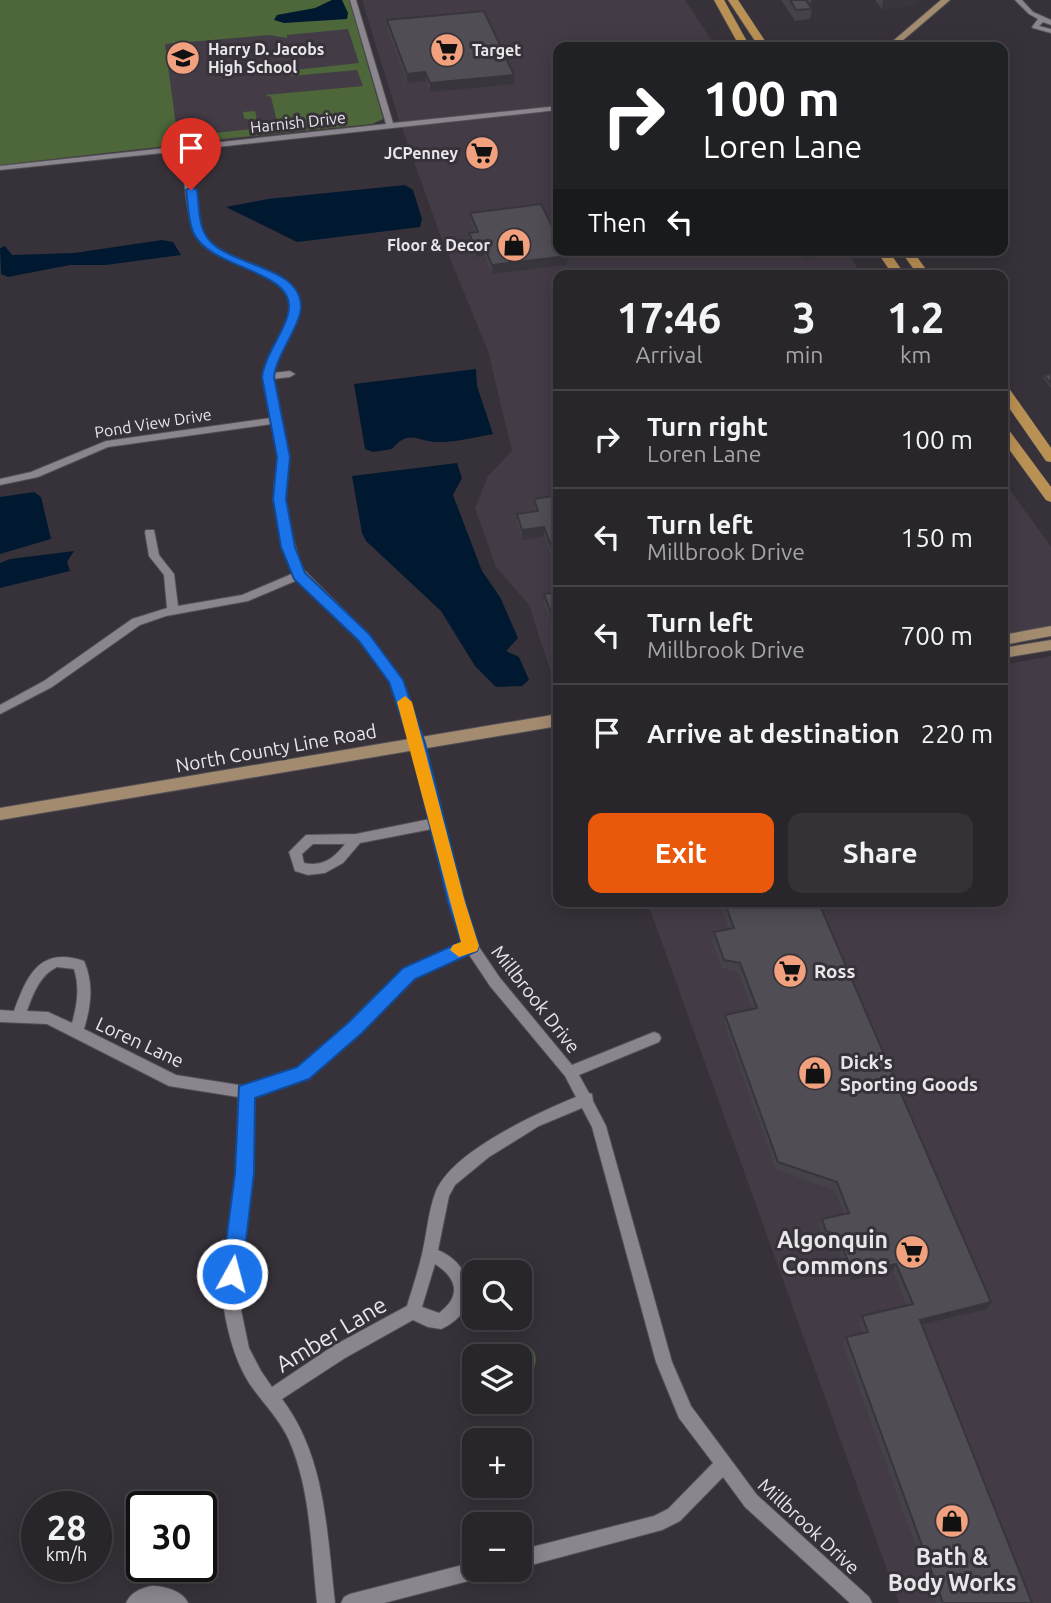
<!DOCTYPE html>
<meta charset="utf-8">
<style>
:root{--surface:#29262b;--page:#353237;--text:#f1f3f6;--muted:#a5a5a9;--line:#454347;--accent:#ea580c}
body{margin:0;font-family:Ubuntu,sans-serif;background:var(--page);color:var(--text);height:100vh;display:flex;flex-direction:column;font-size:26px;white-space:nowrap}
*{box-sizing:border-box;margin:0}
p{font-size:23px;color:var(--muted)}
.icon{flex:none;width:38px;height:38px;fill:none;stroke:currentColor;stroke-width:2;stroke-linecap:round;stroke-linejoin:round}
.map{position:relative;flex:1;overflow:hidden}
.side{position:absolute;left:553px;top:270px;width:455px;height:637px;display:flex;flex-direction:column;background:var(--surface);border-radius:14px;box-shadow:0 4px 18px #0003,0 0 0 2px var(--line)}
.side>*{flex:none}
.guide{position:absolute;left:553px;top:42px;width:455px;height:214px;border-radius:14px;box-shadow:0 4px 18px #0003,0 0 0 2px var(--line);background:#202124;color:#fff;overflow:hidden}
.fabs{position:absolute;left:462px;top:1260px;display:grid;gap:14px}
.fabs a{display:grid;place-items:center;width:70px;height:70px;border-radius:14px;background:var(--surface);box-shadow:0 4px 18px #0003,0 0 0 2px var(--line);font-size:35px}
.speed{position:absolute;left:21px;top:1491px;display:flex;gap:14px;font-size:35px;font-weight:700;text-align:center}
.speed>*{display:grid;place-content:center;width:91px;height:91px;border-radius:50%;background:var(--surface);box-shadow:0 4px 18px #0003,0 0 0 2px var(--line);line-height:1}
.speed small{font-size:18px;font-weight:400}
.speed .limit{border:4px solid #111;border-radius:10px;background:#fff;color:#111}
.pin{position:absolute;display:grid;place-items:center;width:60px;height:60px;color:#fff;margin:-72px -30px;border-radius:50% 50% 50% 0;rotate:-45deg;box-shadow:0 0 7px #0007}
.pin .icon{rotate:45deg}
.me{position:absolute;width:77px;margin:-38px;rotate:7deg;stroke-linejoin:round;filter:drop-shadow(0 0 5px #0008)}
.turn{display:flex;align-items:center;gap:24px;height:147px;padding:0 35px;font-size:32px}
.turn .icon{width:91px;height:91px;stroke-width:2.5}
.turn b{display:block;font-size:49px;line-height:60px}
.then{display:flex;align-items:center;height:66px;padding:0 35px;background:#0003;gap:14px;font-size:26px}
.eta{display:flex;justify-content:space-evenly;align-items:center;height:119px;text-align:center}
.eta b{font-size:42px;font-weight:700;line-height:49px}
.cta{display:flex;gap:14px;margin-top:auto;padding:14px 35px}
.cta a{flex:1;height:80px;border-radius:14px;background:var(--accent);color:#fff;font-size:28px;font-weight:700;line-height:80px;text-align:center}
.cta a+a{background:var(--page);color:var(--text)}
ul{padding:0;list-style:none}
li{display:flex;align-items:center;gap:21px;height:98px;padding:0 35px;border-top:2px solid var(--line)}
li div{flex:1}
li b{display:block;font-size:26px}
li em{font-style:normal}
.map>svg:first-child{display:block}
.built{fill:#433b46}
.green{fill:#4d673b}
.water{fill:#001930}
.lines{fill:none;stroke-linecap:round;stroke-linejoin:round}
.street-casing{stroke:#534f55;stroke-width:2}
.secondary-casing{stroke:#534f55;stroke-width:2}
.primary-casing{stroke:#534f55;stroke-width:1}
.street{fill:#8b858d;fill-rule:evenodd}
.secondary{fill:#a38b70;fill-rule:evenodd}
.primary{fill:#ba9154;fill-rule:evenodd}
.wall{fill:#454249}
.shaded-wall{fill:#38363c}
.building{fill:#504d55;stroke:#38363c;stroke-width:2}
.route{fill:#1a73e8;stroke:#114b97;stroke-width:2}
.slow{fill:#f59e0b}
.labels{text-anchor:middle;dominant-baseline:central;stroke-width:6;stroke-linejoin:round;paint-order:stroke}
.far-poi-label{font-size:16px;font-weight:bold;fill:#e9e6ea;stroke:#373239;text-anchor:start}
.far-street-label{font-size:16px;fill:#e9e6ea;stroke:#373239}
.street-label{font-size:19px;fill:#e9e6ea;stroke:#373239}
.poi-label{font-size:19px;font-weight:bold;fill:#e9e6ea;stroke:#373239;text-anchor:start}
.near-poi-label{font-size:23px;font-weight:bold;fill:#e9e6ea;stroke:#373239;text-anchor:end}
.near-street-label{font-size:23px;fill:#e9e6ea;stroke:#373239}
</style>
<div class="map">
<svg width="1051" height="1603" viewBox="0 0 1051 1603">
<rect width="100%" height="100%" fill="#373239"/>
<path class="built" d="M0,0H349L383,119L372,124L0,165Z
M362,0H685L716,47H558V250H846L862,275H558V694L529,605L496,567L475,508L488,476L512,451L488,351L440,234L398,117Z
M1003,480L1051,547V626L1003,634Z
M1051,656V1603H899L647,901H1003V665Z"/>
<path class="green" d="M0,0H349L383,119L372,124L192,142L189,136L251,129L252,121L244,118L243,112L255,111L259,128L278,126L271,97L265,95L363,86L357,70L291,76L288,67L281,65L292,64L294,70L359,63L348,29L287,35V38L269,35L165,44L178,140L175,145L0,165Z
M522,1343C535,1347 539,1358 533,1370L520,1376V1356H504L512,1345Z"/>
<path class="water" d="M332,0H342L348,13L347,19L284,23L274,20L277,15L315,8Z
M405,185L413,190L422,219L420,227L297,242L226,207L268,199Z
M162,240L173,242L181,255L106,265H70L8,277L1,274L0,248L5,246L12,255L74,253Z
M476,369L477,386L493,434C475,437 454,443 437,442C415,441 409,429 392,449L373,452L365,449L354,384Z
M457,463L462,478L453,495L482,571L500,597L518,638L506,651L519,657L529,680L522,686L496,687L475,666L441,611L366,541L362,533L352,476Z
M34,492L41,497L51,539L0,554V497Z
M74,551L67,562L70,571L0,588V563L10,559Z"/>
<g class="lines">
<g class="street-casing">
<path id="street" d="M350,0H356L393,123L558,106V110L189,150C192,171 194,224 207,239C229,266 301,265 299,309C298,333 277,350 273,373L290,371L295,374L290,377L273,379L288,457L284,486L286,510L301,567L368,634L401,680L424,743L462,902L477,944L500,978L572,1065L654,1032L659,1034L661,1038L659,1042L579,1075L589,1093L592,1094L593,1101L606,1126L672,1362L691,1406L757,1495L869,1597L872,1603H850L745,1507L723,1477L680,1521L662,1530L520,1568V1550L654,1516L668,1509L713,1463L679,1418L656,1362L592,1127L582,1108L539,1126L489,1157L455,1185L449,1196L438,1250C476,1266 481,1312 441,1329L428,1327L413,1320L345,1358L282,1399C326,1457 327,1534 335,1603H317C311,1549 311,1490 289,1440C279,1418 262,1402 249,1383C233,1357 226,1326 222,1296L237,1173L238,1097L169,1086L47,1024L0,1022V1010L14,1011C27,975 40,946 84,961C94,984 91,1006 84,1029L176,1075L245,1086L299,1069L351,1024L404,969L463,943L450,902L432,829L360,843L343,863L325,873L308,875L295,871L289,852L306,835L356,834L430,819L412,743L390,681L360,640L300,579L248,601L166,616L140,625L52,687L0,714V705L44,681L132,619L167,608L164,575L149,556L145,532L146,530H154L159,555L174,574L178,606L242,595L294,573L291,568L276,510L274,486L278,457L272,424L108,447L38,477L0,485V479L31,472L106,441L271,418C268,403 261,385 264,370C269,345 299,322 288,295C278,269 218,266 198,240C186,224 184,173 181,151L0,170V166L386,124ZM313,844H345C334,858 323,867 304,863L302,854ZM468,953L490,986L565,1076L576,1097C537,1113 453,1151 436,1191C428,1211 427,1234 422,1254C418,1272 412,1289 407,1306L333,1346L272,1387L261,1371L249,1348L238,1296L251,1173L252,1096L308,1078L361,1032L414,977ZM57,967L74,969C80,988 77,1005 72,1023L48,1012L27,1011C33,994 40,975 57,967ZM435,1264C457,1278 462,1296 439,1313L422,1307Z
M1015,0H1022L1033,12L1051,20V25L1043,22L1039,26L1051,29V33L1033,28L1032,27L1038,19L1029,14Z
M474,1562V1570H485L482,1576L476,1579L384,1603H341L344,1597L350,1594Z
M152,1586C164,1586 183,1591 188,1603H126C131,1592 141,1588 152,1586Z"/>
</g>
<g class="secondary-casing">
<path id="secondary" d="M941,0H950L895,47H886Z
M1051,626V636L1003,645V635Z
M1051,640V650L1003,658V648Z
M558,714V726L0,820V808Z"/>
</g>
<g class="primary-casing">
<path id="primary" d="M714,0H724L750,47H740Z
M728,0H738L769,47H759Z
M876,250H888L905,275H893Z
M900,250H912L930,275H918Z
M1003,386L1008,387L1051,448V462L1046,461L1003,399Z
M1003,428L1008,429L1051,487V502L1046,500L1003,441Z"/>
</g>
<use href="#street" class="street"/>
<use href="#secondary" class="secondary"/>
<use href="#primary" class="primary"/>
</g>
<path class="wall" d="M781,0H812L811,3H808L812,9L810,19L795,21Z
M875,0H917L916,5L882,9Z
M387,20L514,84L430,92L426,81L407,83L387,29Z
M470,213L568,256L567,265L492,274L484,256L476,257L469,242V233L474,232L471,222Z
M798,250H842L841,253L804,260Z
M1051,374V388L1043,378L1044,375Z
M558,495V576L544,536L522,540L517,524V514L535,511L534,499Z
M558,592V631L554,619H550L544,604V594Z
M697,901H818L987,1309L922,1325L1032,1603H936L843,1344L846,1337L862,1333L859,1323L862,1316L907,1306L893,1271L849,1281L835,1242L823,1238L819,1226L822,1219L844,1214L834,1190L776,1170L724,1023L725,1015L752,1009L738,972L722,968L712,941L714,932L729,929L721,906L699,907Z"/>
<path class="shaded-wall" d="M883,0H917L916,5L882,9Z
M425,72L426,81L407,83V74Z
M514,75V84L430,92V83Z
M484,246V256L476,257L475,247Z
M805,250H842L841,253L804,260Z
M568,256L567,265L492,274V265Z
M544,527V536L522,540V530Z
M554,609V619H550V610Z
M896,1264L893,1271L849,1281L853,1274Z
M991,1302L987,1309L916,1326L920,1320Z"/>
<path class="building" d="M790,0H806L812,9L796,10Z
M484,11L514,75L430,83L425,72L407,74L387,20Z
M837,42L841,47H820L818,44Z
M541,204L558,238V250H565L568,256L492,265L484,246L475,247L469,233L478,232L470,213Z
M1051,374V384L1044,375Z
M558,495V565L544,527L522,530L517,514L538,511L534,499Z
M558,592V620L554,609L550,610L544,594Z
M724,901H818L991,1302L920,1320L1032,1603H943L846,1337L868,1332L862,1316L913,1304L896,1264L853,1274L838,1235L826,1231L822,1219L849,1213L837,1182L778,1162L725,1015L757,1008L740,963L724,960L714,932L734,928Z"/>
<path class="route" d="M191,187L197,190C199,203 198,220 204,232C220,268 301,262 301,307C300,327 277,353 274,377L290,457L286,499L295,547L305,573L369,634L403,680L425,743L465,902L479,946L477,951L415,979L362,1033L309,1079L255,1098L254,1173L242,1274L239,1281L232,1284L225,1281L222,1274L235,1173L239,1086L297,1067L349,1022L403,968L461,942L448,902L410,743L389,682L359,641L294,579L281,547L273,499L277,457L262,377C265,353 288,328 289,307C290,269 209,269 193,232C188,220 188,203 186,190Z"/>
<path class="slow" d="M405,696L412,702L465,902L479,946L477,951L459,957L450,950L453,945L461,942L397,702Z"/>
<defs>
<g id="supermarket-disc" transform="scale(1.75)"><circle r="9.5" fill="#f1a17d" stroke="#373239"/><path d="M-6-5.5h2.5l.6 2H6L4.5 2H-2.5L-4.4-4H-6ZM-1.5 3.2a1.3 1.3 0 1 0 .1 0ZM3 3.2a1.3 1.3 0 1 0 .1 0Z" fill="#111"/></g>
<g id="school-disc" transform="scale(1.75)"><circle r="9.5" fill="#f1a17d" stroke="#373239"/><path d="M0-5L7-2L0 1L-7-2ZM-4 1L0 2.5L4 1V4Q0 6-4 4Z" fill="#111"/></g>
<g id="shop-disc" transform="scale(1.75)"><circle r="9.5" fill="#f1a17d" stroke="#373239"/><path d="M-5-2.5h2.3a2.7 3.5 0 0 1 5.4 0H5L5.5 6h-11ZM-1.5-2.5h3a1.5 2.3 0 0 0-3 0Z" fill="#111"/></g>
</defs>
<g fill-rule="evenodd">
<use href="#supermarket-disc" x="447" y="50"/>
<use href="#school-disc" x="183" y="58"/>
<use href="#supermarket-disc" x="482" y="153"/>
<use href="#shop-disc" x="514" y="245"/>
<use href="#supermarket-disc" x="790" y="971"/>
<use href="#shop-disc" x="815" y="1073"/>
<use href="#supermarket-disc" x="912" y="1252"/>
<use href="#shop-disc" x="952" y="1521"/>
</g>
<g class="labels">
<g class="far-poi-label">
<text x="208" y="49">Harry D. Jacobs<tspan x="208" dy="18">High School</tspan></text>
<text x="472" y="50">Target</text>
<text x="458" y="153" text-anchor="end">JCPenney</text>
<text x="490" y="245" text-anchor="end">Floor &amp; Decor</text>
</g>
<g class="far-street-label">
<text transform="translate(298 122) rotate(-6)">Harnish Drive</text>
<text transform="translate(153 423) rotate(-9)">Pond View Drive</text>
</g>
<g class="street-label">
<text transform="translate(276 748) rotate(-10)">North County Line Road</text>
<text transform="translate(536 999) rotate(52)">Millbrook Drive</text>
<text transform="translate(140 1042) rotate(25)">Loren Lane</text>
<text transform="translate(809 1526) rotate(43)">Millbrook Drive</text>
</g>
<g class="poi-label">
<text x="814" y="971">Ross</text>
<text x="840" y="1062">Dick's<tspan x="840" dy="22">Sporting Goods</tspan></text>
</g>
<g class="near-poi-label">
<text x="888" y="1239">Algonquin<tspan x="888" dy="26">Commons</tspan></text>
<text x="952" y="1556" text-anchor="middle">Bath &amp;<tspan x="952" dy="26">Body Works</tspan></text>
</g>
<g class="near-street-label">
<text transform="translate(331 1334) rotate(-31)">Amber Lane</text>
</g>
</g>
</svg>
<div class="fabs">
<a><svg class="icon" aria-label="search" viewBox="0 0 24 24"><circle cx="10" cy="10" r="6"/><path d="M15 15l6 6"/></svg></a>
<a><svg class="icon" aria-label="layers" viewBox="0 0 24 24"><path d="M12 4l9 5-9 5-9-5zM3 14l9 5 9-5"/></svg></a>
<a>+</a>
<a>−</a>
</div>
<div class="speed"><div>28<small>km/h</small></div><div class="limit">30</div></div>
<div class="pin" style="left:191px;top:190px;background:#d93025"><svg class="icon" aria-label="arrive" viewBox="0 0 24 24"><path d="M6 21V4h12l-3 4 3 4H6"/></svg></div>
<svg class="me" style="left:232px;top:1274px" viewBox="-20 -20 40 40"><circle r="17" fill="#1a73e8" stroke="#fff" stroke-width="3"/><path d="M0-11L8 9 0 5-8 9z" fill="#fff"/></svg>
<div class="guide">
<div class="turn"><svg class="icon" aria-label="right" viewBox="0 0 24 24"><path d="M7 20v-9h11M14 6l5 5-5 5"/></svg><div><b>100 m</b>Loren Lane</div></div>
<div class="then">Then<svg class="icon" aria-label="left" viewBox="0 0 24 24"><path d="M17 20v-9H6M10 6l-5 5 5 5"/></svg></div>
</div>
<section class="side">
<div class="eta">
<div><b>17:46</b><p>Arrival</p></div>
<div><b>3</b><p>min</p></div>
<div><b>1.2</b><p>km</p></div>
</div>
<ul>
<li><svg class="icon" aria-label="right" viewBox="0 0 24 24"><path d="M7 20v-9h11M14 6l5 5-5 5"/></svg><div><b>Turn right</b><p>Loren Lane</p></div><em>100 m</em></li>
<li><svg class="icon" aria-label="left" viewBox="0 0 24 24"><path d="M17 20v-9H6M10 6l-5 5 5 5"/></svg><div><b>Turn left</b><p>Millbrook Drive</p></div><em>150 m</em></li>
<li><svg class="icon" aria-label="left" viewBox="0 0 24 24"><path d="M17 20v-9H6M10 6l-5 5 5 5"/></svg><div><b>Turn left</b><p>Millbrook Drive</p></div><em>700 m</em></li>
<li><svg class="icon" aria-label="arrive" viewBox="0 0 24 24"><path d="M6 21V4h12l-3 4 3 4H6"/></svg><div><b>Arrive at destination</b></div><em>220 m</em></li>
</ul>
<div class="cta"><a>Exit</a><a>Share</a></div>
</section>
</div>
